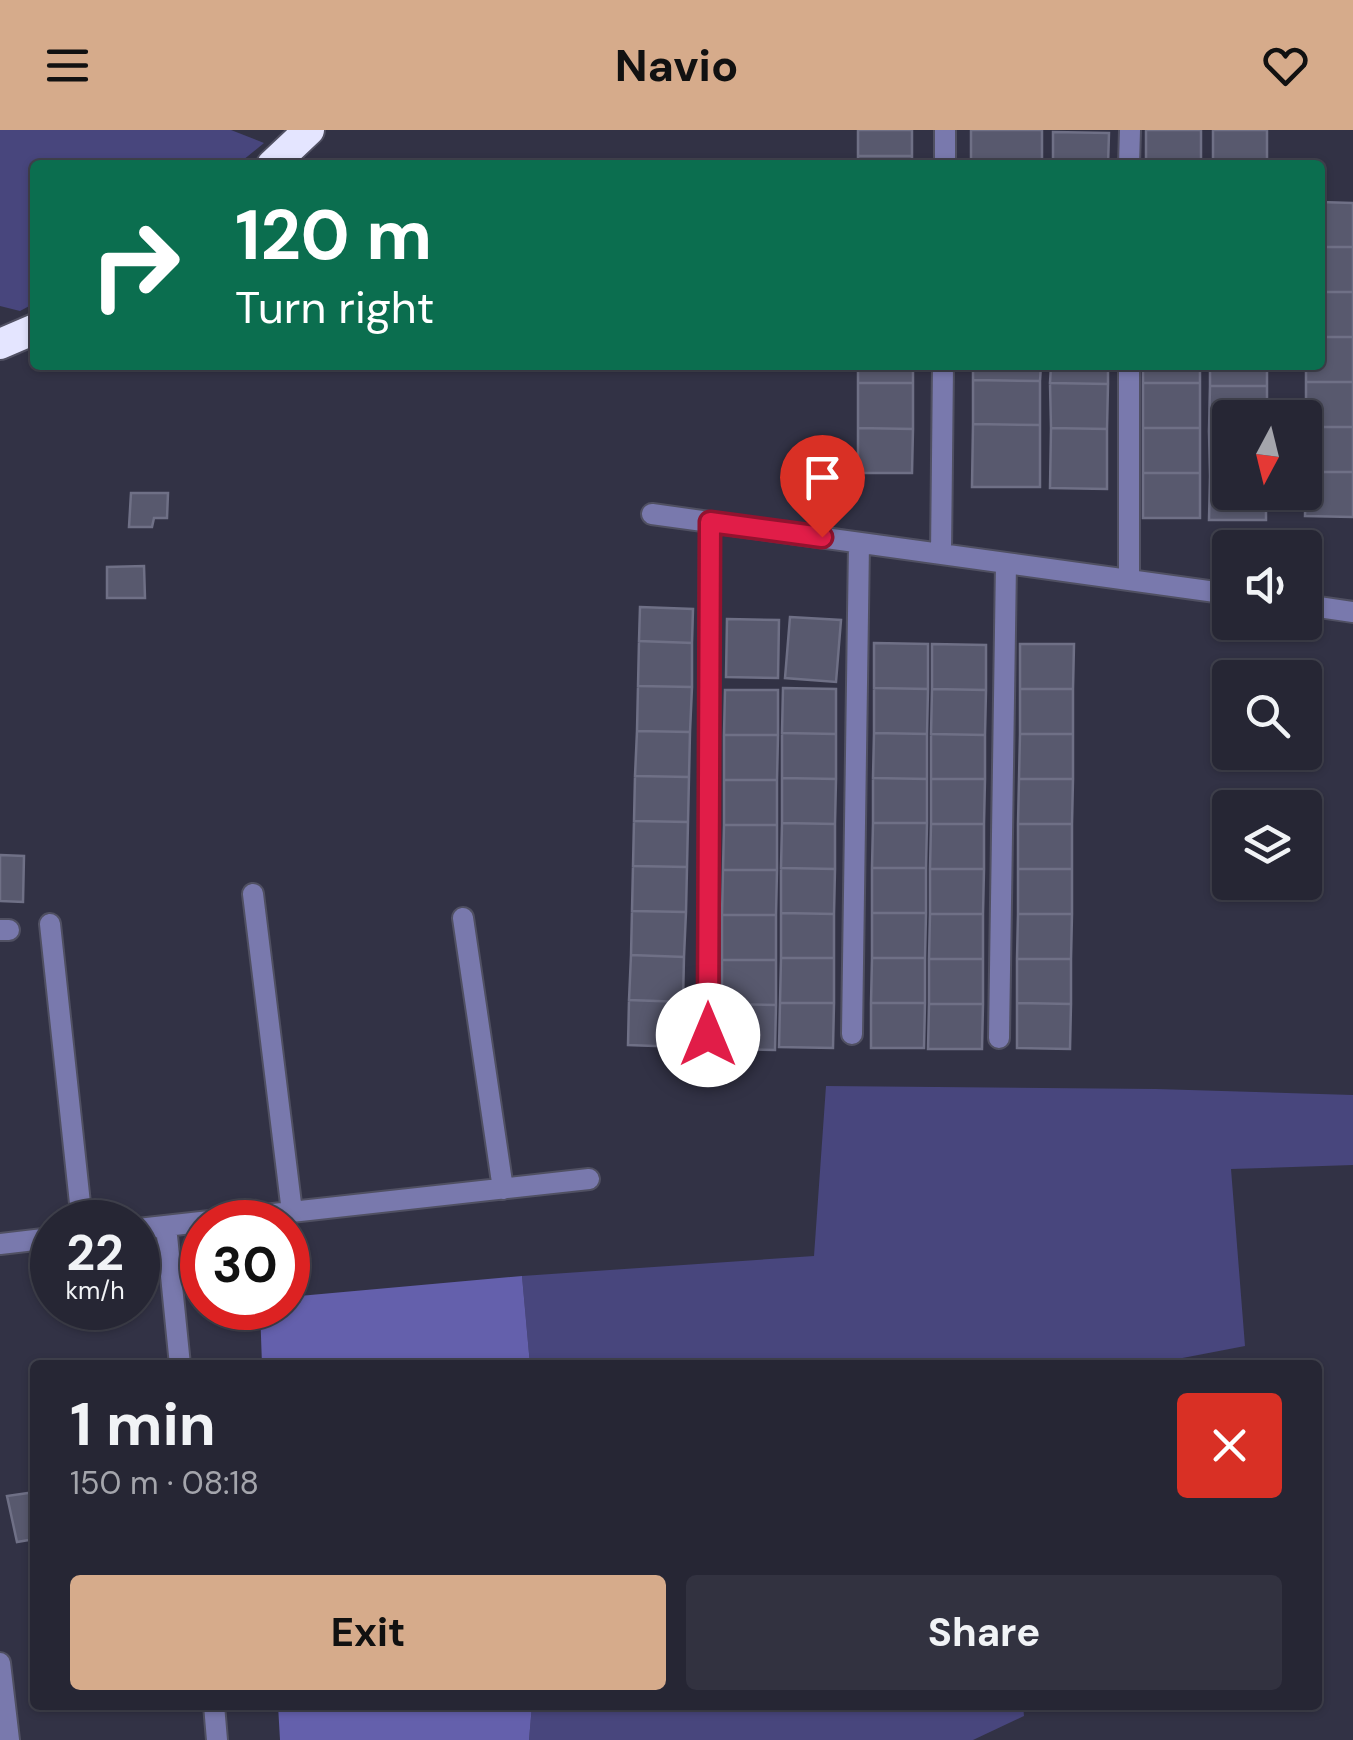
<!DOCTYPE html>
<meta charset="utf-8">
<style>
:root{--surface:#262634;--page:#323240;--text:#f1f3f6;--muted:#a4a5ac;--line:#42434f;--accent:#d6ab8b}
body{margin:0;font-family:"DM Sans",sans-serif;background:var(--page);color:var(--text);height:100vh;display:flex;flex-direction:column;font-size:38px;white-space:nowrap}
*{box-sizing:border-box;margin:0}
p{font-size:32px;color:var(--muted)}
.icon{flex:none;width:55px;height:55px;fill:none;stroke:currentColor;stroke-width:2;stroke-linecap:round;stroke-linejoin:round}
.map{position:relative;flex:1;overflow:hidden}
.panel{position:absolute;left:30px;top:1230px;width:1292px;height:350px;display:flex;flex-direction:column;background:var(--surface);border-radius:10px;box-shadow:0 2px 8px #0004,0 0 0 2px var(--line)}
.panel>*{flex:none}
.top-card{position:absolute;left:30px;top:30px;width:1295px;height:210px;border-radius:10px;box-shadow:0 2px 8px #0004,0 0 0 2px var(--line);background:#0b6e4f;color:#fff;overflow:hidden}
.needle{width:65px;rotate:187deg}
.buttons{position:absolute;left:1212px;top:270px;display:grid;gap:20px}
.buttons a{display:grid;place-items:center;width:110px;height:110px;border-radius:10px;background:var(--surface);box-shadow:0 2px 8px #0004,0 0 0 2px var(--line);font-size:50px}
.speed{position:absolute;left:30px;top:1070px;display:flex;gap:20px;font-size:50px;font-weight:700;text-align:center}
.speed>*{display:grid;place-content:center;width:130px;height:130px;border-radius:50%;background:var(--surface);box-shadow:0 2px 8px #0004,0 0 0 2px var(--line);line-height:1}
.speed small{font-size:25px;font-weight:400}
.speed .limit{border:15px solid #d22;background:#fff;color:#111}
.pin{position:absolute;display:grid;place-items:center;width:85px;height:85px;color:#fff;margin:-102px -42px;border-radius:50% 50% 50% 0;rotate:-45deg;box-shadow:0 0 10px #0007}
.pin .icon{rotate:45deg}
.me{position:absolute;width:110px;margin:-55px;rotate:0deg;stroke-linejoin:round;filter:drop-shadow(0 0 8px #0008)}
.turn{display:flex;align-items:center;gap:35px;height:210px;padding:0 40px;font-size:45px}
.turn .icon{width:130px;height:130px;stroke-width:2.5}
.turn b{display:block;font-size:70px;line-height:85px}
.round{display:grid;place-items:center;flex:none;width:105px;height:105px;border-radius:10px;background:var(--page)}
.headline{display:flex;align-items:center;justify-content:space-between;height:170px;padding:0 40px}
h1{font-size:60px;font-weight:700;line-height:75px}
.primary-button{display:flex;gap:20px;margin-top:auto;padding:20px 40px}
.primary-button a{flex:1;height:115px;border-radius:10px;background:var(--accent);color:#111;font-size:40px;font-weight:700;line-height:115px;text-align:center}
.primary-button a+a{background:var(--page);color:var(--text)}
header{display:flex;justify-content:space-between;align-items:center;height:130px;padding:0 40px;background:var(--accent);color:#111;font-size:45px;font-weight:700}
.map>svg:first-child{display:block}
.green{fill:#48467d}
.forest{fill:#6460ac}
.building{fill:#58596e;stroke:#6f7086;stroke-width:2.5}
.lines{fill:none;stroke-linecap:round;stroke-linejoin:round}
.street-casing{stroke:#505062;stroke-width:24}
.highway-casing{stroke:#505062;stroke-width:34}
.street{stroke:#7979ad;stroke-width:20}
.highway{stroke:#e4e5ff;stroke-width:30}
.route-casing{stroke:#92132f;stroke-width:25}
.route{stroke:#e11d48;stroke-width:18}
</style>
<header><svg class="icon" aria-label="menu" viewBox="0 0 24 24"><path d="M4 6h16M4 12h16M4 18h16"/></svg>Navio<svg class="icon" aria-label="heart" viewBox="0 0 24 24"><path d="M12 20l-8-8c-3-5 5-10 8-4 3-6 11-1 8 4z"/></svg></header>
<div class="map">
<svg width="1353" height="1610" viewBox="0 0 1353 1610">
<rect width="100%" height="100%" fill="#323245"/>
<path class="green" d="M0,0H231L264,13L237,35H35V173L20,181L0,176Z
M826,956L1156,959L1353,965V1035L1231,1039L1245,1216L1146,1235H530L522,1146L814,1126Z
M532,1575H1023L1024,1586L973,1610H529Z"/>
<path class="forest" d="M522,1146L530,1235H262L260,1178H288V1167Z
M278,1575H532L529,1610H280Z"/>
<path class="building" d="M858,0H912V26H858Z
M971,0H1042V35H971Z
M1146,0H1201V35H1146Z
M1213,0H1267V35H1213Z
M1053,2L1109,3L1108,35H1053Z
M858,26H912V35H858Z
M1320,72L1353,73V117H1320Z
M1320,117H1353V162H1320Z
M1320,162H1353V207H1320Z
M1320,207H1353V252H1306V235H1320Z
M858,235H913V253H858Z
M973,235H1041L1040,251L973,250Z
M1051,235H1108V254L1050,253Z
M1143,235H1200V253H1143Z
M1210,235H1267V256H1210Z
M973,250L1040,251V295L973,294Z
M1306,252H1353V297H1306Z
M858,253H913V299L858,298Z
M1050,253L1108,254L1107,299L1051,298Z
M1143,253H1200V298H1143Z
M1210,256H1267V288H1230V301H1209Z
M973,294L1040,295V357H972Z
M1306,297H1353V342H1306Z
M858,298L913,299L912,343H858Z
M1051,298L1107,299V359L1050,358Z
M1143,298H1200V343H1143Z
M1209,301H1230V345L1210,346Z
M1306,342H1353V387L1305,386Z
M1143,343H1200V388H1143Z
M1230,345V362H1266V390H1209L1210,346Z
M131,363H168L167,388H154L152,397H129Z
M144,436L145,468H107V437Z
M640,477L693,479L692,513L639,511Z
M790,487L841,490L836,552L785,548Z
M727,489L779,490L778,548L726,547Z
M639,511L692,513V557L638,556Z
M874,513L928,514V559L874,558Z
M932,514L986,515V560L932,559Z
M1020,514H1074L1073,559H1020Z
M638,556L692,557L690,602L637,601Z
M783,558L836,559V604L782,603Z
M874,558L928,559L927,604L874,603Z
M932,559L986,560L985,605L931,604Z
M1020,559H1073V604H1020Z
M725,560H778V605H724Z
M637,601L690,602L689,647L635,646Z
M782,603L836,604V649L782,648Z
M874,603L927,604V649L873,648Z
M931,604L985,605V649H931Z
M1020,604H1073V649H1019Z
M724,605H778L777,650H724Z
M635,646L689,647L688,692L634,691Z
M782,648L836,649L835,694L782,693Z
M873,648L927,649V693H873Z
M931,649H985L984,694H931Z
M1019,649H1073L1072,694H1018Z
M724,650H777V695H724Z
M634,691L688,692L687,737L633,736Z
M782,693L835,694V739L781,738Z
M873,693H927L926,738H872Z
M931,694H984V739H930Z
M1018,694H1072V739H1018Z
M724,695H777V740H723Z
M0,725L24,726L23,772L0,771Z
M633,736L687,737L686,782L632,781Z
M781,738L835,739L834,784L781,783Z
M872,738H926V783H872Z
M930,739H984L983,784H930Z
M1018,739H1072V784H1018Z
M723,740H777L776,785H722Z
M632,781L686,782L684,827L631,825Z
M781,783L834,784V828H781Z
M872,783H926L925,828H872Z
M930,784H983V829H929Z
M1018,784H1072L1071,829H1017Z
M722,785H776V830H722Z
M631,825L684,827L683,872L629,870Z
M781,828H834V873H780Z
M872,828H925V873H871Z
M929,829H983V874H929Z
M1017,829H1071V874L1017,873Z
M722,830H776V875L722,874Z
M629,870L683,872L682,917L628,915Z
M780,873H834L833,918L779,917Z
M871,873H925L924,918H871Z
M1017,873L1071,874L1070,919L1017,918Z
M722,874L776,875L775,920L721,919Z
M929,874H983L982,919H928Z
M35,1362V1409L17,1412L7,1366Z"/>
<g class="lines">
<g class="street-casing">
<path id="street" d="M945,35V0
M1129,35L1130,0
M652,384L1230,464
M941,424L943,235
M1129,450V235
M1305,475L1353,482
M253,764L292,1082
M463,788L503,1059
M50,794L82,1092
M0,800H9
M852,904L859,413
M708,905L710,392
M999,908L1006,433
M166,1096L180,1235
M138,1099L589,1049
M0,1114L52,1108
M0,1533L9,1610
M214,1575L217,1610"/>
</g>
<g class="highway-casing">
<path id="highway" d="M272,35L309,0
M0,214L35,199"/>
</g>
<use href="#street" class="street"/>
<use href="#highway" class="highway"/>
</g>
<g class="lines">
<g class="route-casing">
<path id="route" d="M708,905L710,392L822,407"/>
</g>
<use href="#route" class="route"/>
</g>
</svg>
<div class="buttons">
<a><svg class="needle" viewBox="-14 -14 28 28"><path d="M0-13l5 13h-10z" fill="#e53935"/><path d="M0 13l5-13h-10z" fill="#a4a5ac"/></svg></a>
<a><svg class="icon" aria-label="sound" viewBox="0 0 24 24"><path d="M4 9h4l5-4v14l-5-4H4zM17 9q2 3 0 6"/></svg></a>
<a><svg class="icon" aria-label="search" viewBox="0 0 24 24"><circle cx="10" cy="10" r="6"/><path d="M15 15l6 6"/></svg></a>
<a><svg class="icon" aria-label="layers" viewBox="0 0 24 24"><path d="M12 4l9 5-9 5-9-5zM3 14l9 5 9-5"/></svg></a>
</div>
<div class="speed"><div>22<small>km/h</small></div><div class="limit">30</div></div>
<div class="pin" style="left:822px;top:407px;background:#d93025"><svg class="icon" aria-label="arrive" viewBox="0 0 24 24"><path d="M6 21V4h12l-3 4 3 4H6"/></svg></div>
<svg class="me" style="left:708px;top:905px" viewBox="-20 -20 40 40"><circle r="19" fill="#fff"/><path d="M0-13L10 11 0 6-10 11z" fill="#e11d48"/></svg>
<div class="top-card">
<div class="turn"><svg class="icon" aria-label="right" viewBox="0 0 24 24"><path d="M7 20v-9h11M14 6l5 5-5 5"/></svg><div><b>120 m</b>Turn right</div></div>
</div>
<section class="panel">
<div class="headline"><div><h1>1 min</h1><p>150 m · 08:18</p></div><a class="round" style="background:#d93025;color:#fff"><svg class="icon" aria-label="close" viewBox="0 0 24 24"><path d="M6 6l12 12M18 6L6 18"/></svg></a></div>
<div class="primary-button"><a>Exit</a><a>Share</a></div>
</section>
</div>
